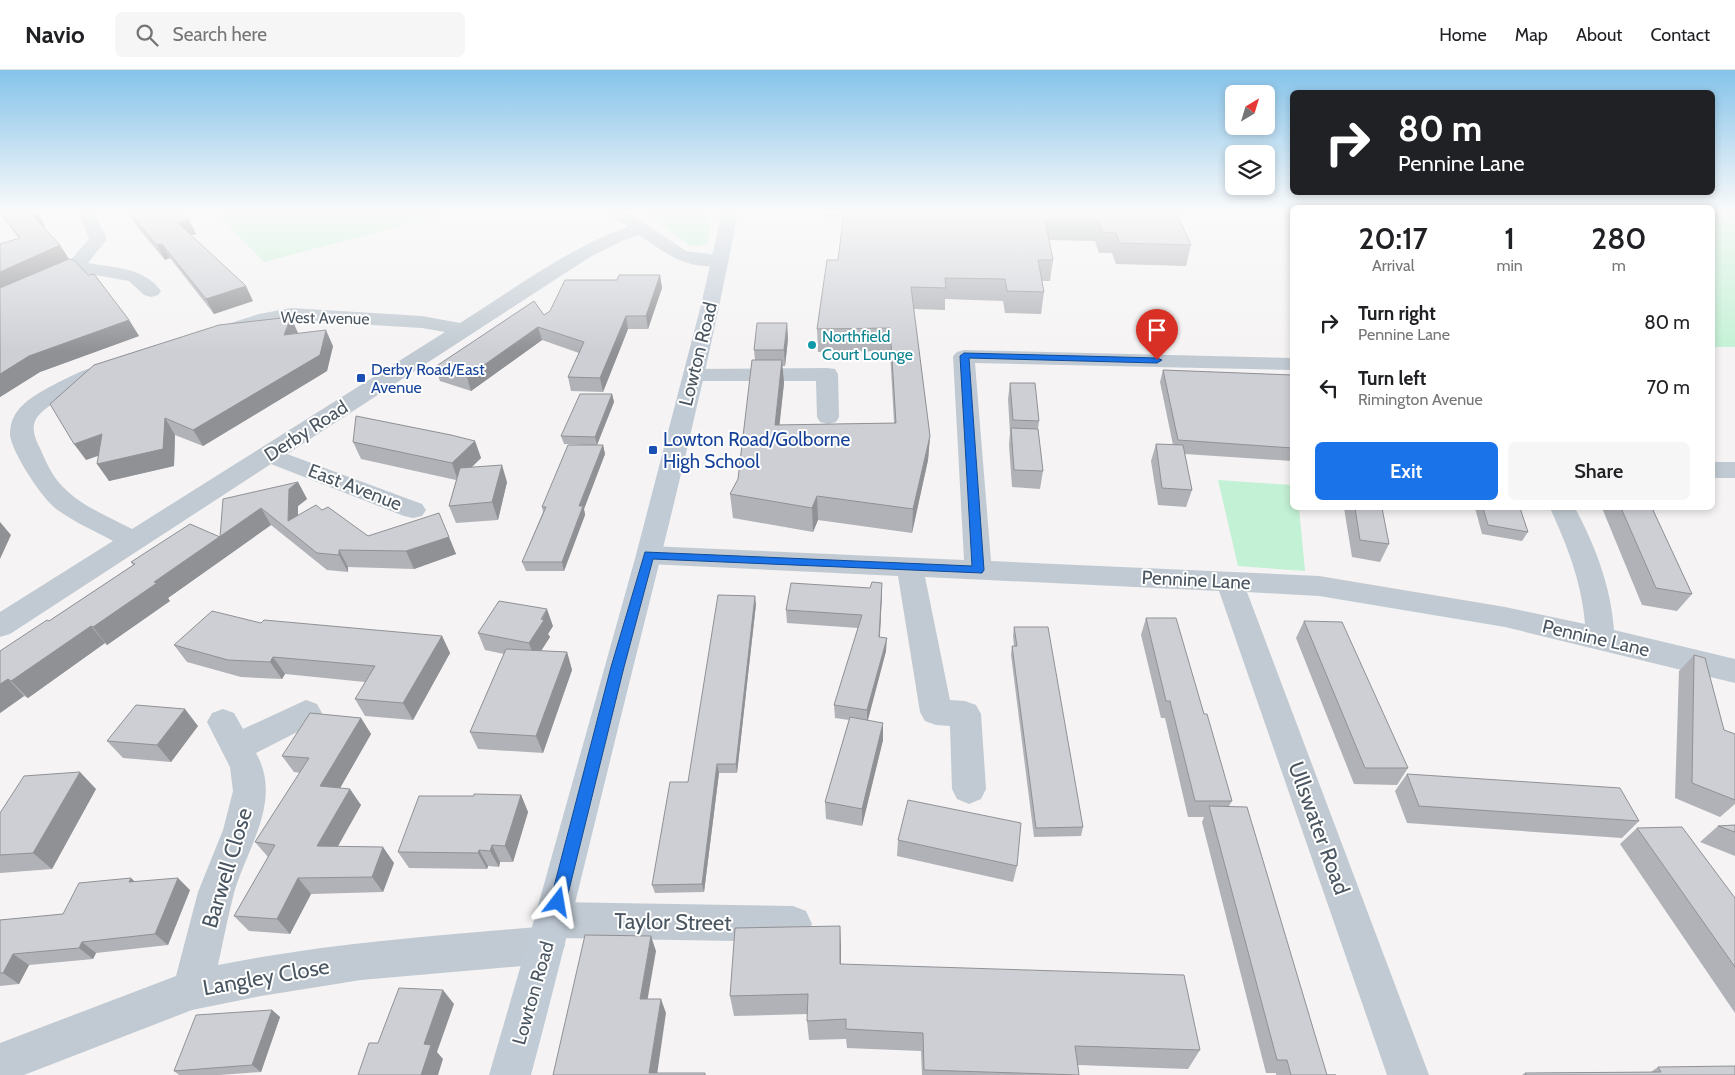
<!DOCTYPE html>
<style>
:root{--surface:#fff;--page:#f6f6f6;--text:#202124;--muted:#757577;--line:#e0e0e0;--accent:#1a73e8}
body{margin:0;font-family:Cabin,sans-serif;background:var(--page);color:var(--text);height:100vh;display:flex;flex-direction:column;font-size:19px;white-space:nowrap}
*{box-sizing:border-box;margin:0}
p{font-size:16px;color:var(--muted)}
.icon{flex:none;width:28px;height:28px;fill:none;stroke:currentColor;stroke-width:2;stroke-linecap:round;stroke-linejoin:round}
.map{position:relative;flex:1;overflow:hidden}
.panel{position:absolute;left:1290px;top:135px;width:425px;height:305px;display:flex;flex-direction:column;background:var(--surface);border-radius:8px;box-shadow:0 2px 8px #0003}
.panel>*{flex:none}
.top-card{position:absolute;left:1290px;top:20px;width:425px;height:105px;border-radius:8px;box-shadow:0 2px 8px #0003;background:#202124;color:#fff;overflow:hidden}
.needle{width:32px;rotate:38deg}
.controls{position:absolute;left:1225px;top:15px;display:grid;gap:10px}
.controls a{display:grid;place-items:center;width:50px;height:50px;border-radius:8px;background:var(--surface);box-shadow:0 2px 8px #0003;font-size:25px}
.pin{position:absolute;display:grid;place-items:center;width:42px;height:42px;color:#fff;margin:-51px -21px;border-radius:50% 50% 50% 0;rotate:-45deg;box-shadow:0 0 5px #0007}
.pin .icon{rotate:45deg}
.me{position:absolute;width:55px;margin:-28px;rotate:14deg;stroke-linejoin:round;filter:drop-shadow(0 0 4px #0008)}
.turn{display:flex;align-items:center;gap:18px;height:105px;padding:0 25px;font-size:22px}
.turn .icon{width:65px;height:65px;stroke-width:2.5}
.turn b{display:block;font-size:35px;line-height:42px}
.eta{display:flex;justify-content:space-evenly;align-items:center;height:85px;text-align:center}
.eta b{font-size:30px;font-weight:600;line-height:35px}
.action{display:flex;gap:10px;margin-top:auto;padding:10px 25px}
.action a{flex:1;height:58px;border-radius:8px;background:var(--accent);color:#fff;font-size:20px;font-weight:600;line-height:58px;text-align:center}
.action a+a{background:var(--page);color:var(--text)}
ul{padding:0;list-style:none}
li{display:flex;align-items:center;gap:15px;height:65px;padding:0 25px}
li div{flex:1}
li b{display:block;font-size:19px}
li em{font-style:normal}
header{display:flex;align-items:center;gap:30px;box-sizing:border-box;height:70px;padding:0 25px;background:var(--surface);border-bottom:1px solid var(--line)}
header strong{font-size:24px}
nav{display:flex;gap:28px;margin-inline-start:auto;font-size:18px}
.search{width:350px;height:45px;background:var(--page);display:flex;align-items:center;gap:12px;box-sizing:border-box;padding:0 18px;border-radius:8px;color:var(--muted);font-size:19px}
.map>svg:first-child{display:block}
.green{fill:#c3f1d5}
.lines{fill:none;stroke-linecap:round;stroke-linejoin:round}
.minor{fill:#c1cad2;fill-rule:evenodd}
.secondary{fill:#c1cbd6;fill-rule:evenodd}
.wall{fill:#b0b2b7}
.shaded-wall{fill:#909195}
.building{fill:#cdcfd5;stroke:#909195}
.route{fill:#1a73e8;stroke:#114b97}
.culture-dot{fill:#0f9aa8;stroke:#fff;stroke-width:2}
.transit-dot{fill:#1a4fb4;stroke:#fff;stroke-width:2}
.labels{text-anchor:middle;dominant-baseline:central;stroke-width:4;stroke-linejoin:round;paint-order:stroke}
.far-street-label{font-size:16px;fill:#4a5661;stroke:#fff}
.far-culture-label{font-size:16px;fill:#0d838f;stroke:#fff;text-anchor:start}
.far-transit-label{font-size:16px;fill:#164399;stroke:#fff;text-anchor:start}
.street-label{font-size:19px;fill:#4a5661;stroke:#fff}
.transit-label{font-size:19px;fill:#164399;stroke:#fff;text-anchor:start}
.near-street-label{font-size:22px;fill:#4a5661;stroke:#fff}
</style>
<header>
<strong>Navio</strong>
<div class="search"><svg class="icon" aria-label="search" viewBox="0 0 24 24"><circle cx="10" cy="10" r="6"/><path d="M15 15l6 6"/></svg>Search here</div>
<nav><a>Home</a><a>Map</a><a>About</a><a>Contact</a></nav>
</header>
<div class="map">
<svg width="1735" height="1005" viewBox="0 0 1735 1005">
<rect width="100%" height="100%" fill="#f5f3f3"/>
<path class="green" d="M215,142H454L264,192Z
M644,142H711L708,173L698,176H691Z
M1713,142H1735V277H1713Z
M1218,410L1292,415V438H1299L1305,501L1238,496Z"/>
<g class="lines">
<path class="minor" d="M78,142H94L107,169L88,193C114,198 144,197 161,221L158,225L151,227L144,225L129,211L78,202L0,237V224L69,192L89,169Z
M609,142H628L686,181L726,186L729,190L726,194C691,203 666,184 639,165L624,170L590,187L287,384L422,434L426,440L422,446L413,448L404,446L271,394L10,564L0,567V542L113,471C95,461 76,453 59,441C44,432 12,383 10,365C10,360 11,351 14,347C21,331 44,320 59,312C74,305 96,292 113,296L116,301L113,306C93,313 47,331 36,349C31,358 35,369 40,378C46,392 52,406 63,417C81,436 109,447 132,459L445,262L422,258L291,250L269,253L222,268L215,266L212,262L215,258L259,244L291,238L422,246L460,253C511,221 571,176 628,157L611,146Z
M964,280L1292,288V300L975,293L991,491L1319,506L1505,537L1585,554C1582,513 1567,475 1550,438H1575C1595,475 1611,517 1614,560L1735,589V613L1505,557L1319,526L1247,522L1429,1005H1387L1219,521L925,507L950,630L965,631L976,635L981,644L986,719L981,729L969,734L957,729L952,719L950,656L936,655L925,651L920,642L898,506L649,494L639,492L636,485L639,478L649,476L964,490L953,286L957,282Z
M827,298L835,299L838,304L839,347L836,352L828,354L820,352L817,347L816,311H694L686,310L683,305L686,300L694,299Z
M1712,392H1735V408H1712Z
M306,630L317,634L322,643L317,652L256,683C283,730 247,778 234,823C228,847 223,871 218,895C323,874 430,866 537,857L534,850L540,837L553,832L793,836L806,841L812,854L806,867L793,872L562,868L565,875L560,888L546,894L361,910L261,926L192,940L24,1005H0V973L176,906L198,822L223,760L233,721L230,697L207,652L212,643L223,639L234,643L243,659Z"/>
<path class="secondary" d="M722,142H738C709,296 671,447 633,598C599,734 567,870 531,1005H489L534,850L636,485L701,235Z"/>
</g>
<path class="wall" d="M0,142H38L45,157H43L69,189L129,250L139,266L40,302L0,327V174L19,169L0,143Z
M132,142H182L189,150L196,164L191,165L253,231L214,244L170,188L165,190L138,158L130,144L133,143Z
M825,142H1176L1191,175L1186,196L1116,194L1112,183H1099L1095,171L1049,170L1053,190L1050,211H1042L1044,222L1041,244L1005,243L1003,231L945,229V240L913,239L930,366L928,390L912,463L818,450L813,462L733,448L730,424L738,409L755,290L754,280L787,253L788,269L785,296H782L784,313L779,355L894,353L890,281L818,282L817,259L838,190L843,147H825Z
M660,205L662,218L648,259H628L603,322L571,321L568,307L579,283L542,270L471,321L440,311L435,297L617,210Z
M298,263L333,276L327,301L203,376L175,365L174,396L109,411L98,386L86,390Z
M1163,300L1292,305V391L1185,384L1192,420L1186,437L1158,435L1151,391L1156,374L1173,375L1160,312Z
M1010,313L1039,351L1038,359L1043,401L1040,419L1012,417L1009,375L1010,363L1008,329Z
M612,324L614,332L597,375H603L605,384L584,439L585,445L564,501H526L522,492L543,442L542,437L585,375L564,374L561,366Z
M475,371L481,388L471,397L507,412L498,450L456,453L449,436L456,410L361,389L353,372Z
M298,412L307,429L298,436V445L322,440L368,466L449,467L456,484L414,499L348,497V502L327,500L271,455L168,528L170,531L107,575L105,573L28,628L24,626L0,643V581L49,551L133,495L131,492L220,467Z
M1344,438H1382L1389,474L1380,492L1352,487Z
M1475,438H1520L1528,462L1522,471L1482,464Z
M1602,438H1652L1692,524L1677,541L1642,535Z
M882,513L880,567L886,581L868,650L883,670L862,756L826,749L825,732L849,650L835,648L834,635L858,558L787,553L786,540L870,518Z
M756,534L737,703H719L704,822L655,823L652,815L688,712Z
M1146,548L1204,644L1232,731L1229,736L1327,1005H1336H1276V1003H1266L1202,752L1204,747H1188L1165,648H1161L1141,565Z
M1304,551L1408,698L1397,715L1354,714L1296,568Z
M261,553L442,566L450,583L413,650L365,646L355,629L365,612L285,604L282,609L241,607L187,592L174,575Z
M553,556L548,564L550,567L541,581L567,582L572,600L543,683L478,679L470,662L504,584L485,580L478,563Z
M1014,557L1083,757L1081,766L1034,767L1011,585L1012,576H1014L1013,566Z
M1694,585L1724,660L1735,664V734L1720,747L1675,728L1679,601Z
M361,648L371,664L340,718L361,735L338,776L394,793L383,822L311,824L290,864L249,861L234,846L268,787L255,772L300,703L294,702L282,686Z
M198,656L171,692L123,688L107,671Z
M1407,704L1639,751L1622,768L1407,753L1395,721Z
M96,719L52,799L0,803V743Z
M521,725L528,742L513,792H500L499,797L488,796L487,799L409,798L398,782L474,726Z
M1735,755V786L1700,772L1718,756Z
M1637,758L1735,828V943L1620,774Z
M898,770L1017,796L1013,812L897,786Z
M136,812L190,820L168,875L96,883L93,889L29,895L19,914L0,916V850L63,844Z
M841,877V894L1200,980L1188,999L1078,995L1079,1005H922L921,981L847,978L846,969L809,970L807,951L808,944L734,946L730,926Z
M272,940L280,947L261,1002L220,1005H179L174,1001Z
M1658,997L1735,1005H1522L1525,1003L1651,1002Z"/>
<path class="shaded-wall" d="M36,142H38L45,157L40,158L31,144Z
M189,150L196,164L185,167L178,153Z
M162,174L170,188L165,190L157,175Z
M60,175L69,189L0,222V202Z
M660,205L662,218L648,259L646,246Z
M246,216L253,231L214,244L206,229Z
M626,246L628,259L603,322L600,308Z
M291,247L298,263L284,265Z
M129,250L139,266L40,302L0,327V304L29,286Z
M787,253L788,269L785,296L784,280Z
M538,257L542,270L471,321L467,307Z
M326,260L333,276L327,301L203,376L193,360Z
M782,290L784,313L777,379L775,355Z
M612,324L614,332L597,375L595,367Z
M165,348L175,365L174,396L109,411L97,394Z
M102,364L113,380L86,390L74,374Z
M930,366L928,390L912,463L913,439Z
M475,371L481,388L458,411L452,393Z
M603,375L605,384L584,439L585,445L564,501L562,492L579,436Z
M502,395L507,412L498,450L492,432Z
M298,412L307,429L298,436V468L288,451L289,419Z
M817,426L818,450L813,462L812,438Z
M261,438L271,455L168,528L170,531L107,575L93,557L154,512Z
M0,452L11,465L0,489Z
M449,467L456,484L414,499L406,481Z
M339,480L348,497V502L339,485Z
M882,513V526L879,580V567Z
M755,526L756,534L737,703L736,694Z
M547,539L553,556L548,564L550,567L535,590L529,573Z
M91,556L105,573L28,628L11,611Z
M442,566L450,583L413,650L403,633Z
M887,568L886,581L867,653V640Z
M567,582L572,600L543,683L536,666Z
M273,587L285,604L282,609L270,592Z
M8,609L24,626L0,643V614Z
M185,639L198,656L171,692L157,675Z
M361,648L371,664L332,732L320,716Z
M883,653V670L862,756V739Z
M717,694L719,703L704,822L702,814Z
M80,702L96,719L52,799L33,783Z
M350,719L361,735L329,792L317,776Z
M521,725L528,742L513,792L505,776Z
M492,775L500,792L499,797L490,781Z
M383,777L394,793L383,822L372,807Z
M479,780L488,796L487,799L478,783Z
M131,808L144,820L129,812Z
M178,808L190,820L168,875L155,864Z
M298,808L311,824L290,864L277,849Z
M840,856L841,877V914L840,894Z
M651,866L656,881L645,944L640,929Z
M82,872L96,883L93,889L79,878Z
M13,884L29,895L19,914L3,903Z
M443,920L454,934L437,982L443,989L438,1005H421L424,974Z
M661,929L666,943L657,1005L649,1003Z
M272,940L280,947L261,1002L252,995Z"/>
<path class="building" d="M0,142H37L31,144L60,175L0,202V174L20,168Z
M137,142H182L189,150L178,153L246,216L206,229L162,174L157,175L130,144Z
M844,142H1176L1191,175L1120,173L1116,163L1102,162L1099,151L1045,150L1053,190H1038L1044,222L1007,221L1005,209L945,208L946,218L911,217L930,366L913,439L817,426L812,438L730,424L738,409L752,290H782L775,355L896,353L890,258L817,259L827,190H838Z
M69,189L74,190L88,205L94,204L129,250L29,286L0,304V218Z
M619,205H660L646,246H626L600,308L568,307L584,272L538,257L467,307L435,297L534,231L544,245L550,241L565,210H617Z
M291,247L284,265L326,260L320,285L193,360L165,348L163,379L97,394L102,364L74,374L50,334L94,295L219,255Z
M757,253H787L784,280H754Z
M1163,300L1292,305V378L1178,370Z
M1010,313H1035L1039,351L1013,350Z
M580,324H612L595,367L561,366Z
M356,346L451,365L475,371L452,393L353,372Z
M1011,358L1038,359L1043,401L1014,400Z
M1156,374L1183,375L1192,420L1162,418Z
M568,375H603L579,436H583L562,492H522L546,437H542Z
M502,395L492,432L449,436L460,398Z
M298,412L289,419L288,451L316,435L322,440L328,437L368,466L439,443L449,467L406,481L339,480V485L317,483L261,438L154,512L157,513L93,557L91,556L11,611L8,609L0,614V581L47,550L49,551L135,494L131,492L190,454L220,467L223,429Z
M1355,438H1382L1389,474L1360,470Z
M1483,438H1520L1528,462L1488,455Z
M1621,438H1652L1692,524L1656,518Z
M872,512L882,513L879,567L887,568L867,640L834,635L862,545L786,540L791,513L870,518Z
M718,525L755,526L736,694H717L702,814L652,815L670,712H688Z
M499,531L547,539L541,549L544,550L529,573L478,563Z
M212,541L261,553L264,550L442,566L403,633L355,629L375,596L273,587L270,592L228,590L174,575Z
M1146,548H1176L1204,644H1207L1232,731H1195L1170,631H1166Z
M1304,551L1342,552L1408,698H1365Z
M1014,557H1048L1083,757L1036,758L1012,576H1017Z
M506,579L567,582L536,666L470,662Z
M1694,585L1705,588L1724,660L1735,664V730L1692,713Z
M136,635L185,639L157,675L107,671Z
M310,643L361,648L320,716L350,719L317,776L383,777L372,807L298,808L277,849L234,846L275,775L255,772L309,688L282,686Z
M850,647L883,653L862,739L825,732Z
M80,702L33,783L0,785V743L24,706Z
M1407,704L1620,718L1639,751L1419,736Z
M474,724L521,725L505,776L492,775L490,781L479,780L478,783L398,782L419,726H474Z
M908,730L1021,753L1017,796L898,770Z
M1209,736L1247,737L1327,1005H1336H1291L1287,990H1277Z
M1735,755V762L1718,756Z
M1682,757L1735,828V897L1637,758Z
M131,808L129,812L178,808L155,864L82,872L79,878L13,884L3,903H0V850L63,844L79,813Z
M840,856V894L1184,905L1200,980L1075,976L1079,1005L924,1000L923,963L846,959V949L807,951L808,924L730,926L735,858Z
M585,865L651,866L640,929H661L649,1003H705V1005H553Z
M399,918L443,920L424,974L431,975L421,1005H358L369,973H378Z
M272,940L252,995L174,1001L196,945Z
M1735,996V1005H1526L1525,1003L1661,1002L1658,997Z"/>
<linearGradient id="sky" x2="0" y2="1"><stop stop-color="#85c3ea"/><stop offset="0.5" stop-color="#fafafa"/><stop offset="1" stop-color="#fafafa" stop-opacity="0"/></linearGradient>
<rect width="1735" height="282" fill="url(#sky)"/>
<path class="route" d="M964,283L1157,288L1162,290L1157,293L969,288L984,500L982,503L653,489L624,597L566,832L563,837L558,839L553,837L550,832L611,597L645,482L972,496L960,286Z"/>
<circle class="culture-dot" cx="812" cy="275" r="5"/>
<g class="transit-dot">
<rect x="356" y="303" width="10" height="10" rx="2.5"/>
<rect x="648" y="375" width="10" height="10" rx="2.5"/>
</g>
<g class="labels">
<g class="far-street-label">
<text transform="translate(325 248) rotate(1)">West Avenue</text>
</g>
<g class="far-culture-label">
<text x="822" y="266">Northfield<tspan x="822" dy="18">Court Lounge</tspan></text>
</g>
<g class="far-transit-label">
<text x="371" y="299">Derby Road/East<tspan x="371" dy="18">Avenue</tspan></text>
</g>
<g class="street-label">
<text transform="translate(698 284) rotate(-76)">Lowton Road</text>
<text transform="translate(306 361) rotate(-33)">Derby Road</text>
<text transform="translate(355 417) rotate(21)">East Avenue</text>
<text transform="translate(1196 510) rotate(3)">Pennine Lane</text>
<text transform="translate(1596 568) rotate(13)">Pennine Lane</text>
<text transform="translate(533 923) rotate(-74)">Lowton Road</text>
</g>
<g class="transit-label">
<text x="663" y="369">Lowton Road/Golborne<tspan x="663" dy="22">High School</tspan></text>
</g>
<g class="near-street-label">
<text transform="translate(1319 758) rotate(70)">Ullswater Road</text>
<text transform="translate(227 798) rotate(-73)">Barwell Close</text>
<text transform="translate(673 852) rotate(1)">Taylor Street</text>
<text transform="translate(266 907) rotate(-10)">Langley Close</text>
</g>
</g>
</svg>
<div class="controls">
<a><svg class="needle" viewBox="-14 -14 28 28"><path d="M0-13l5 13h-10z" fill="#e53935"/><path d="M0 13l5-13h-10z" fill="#757577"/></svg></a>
<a><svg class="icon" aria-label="layers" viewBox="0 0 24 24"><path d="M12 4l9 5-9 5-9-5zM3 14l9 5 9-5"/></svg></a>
</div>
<div class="pin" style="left:1157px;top:290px;background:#d93025"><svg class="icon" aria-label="arrive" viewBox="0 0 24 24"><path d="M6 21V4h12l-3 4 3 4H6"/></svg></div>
<svg class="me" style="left:558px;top:832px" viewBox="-20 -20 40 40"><path d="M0-17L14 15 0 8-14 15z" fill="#1a73e8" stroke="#fff" stroke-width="4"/></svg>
<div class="top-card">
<div class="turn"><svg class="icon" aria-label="right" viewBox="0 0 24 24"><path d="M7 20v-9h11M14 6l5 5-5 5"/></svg><div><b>80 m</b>Pennine Lane</div></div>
</div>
<section class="panel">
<div class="eta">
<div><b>20:17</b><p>Arrival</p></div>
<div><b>1</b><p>min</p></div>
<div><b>280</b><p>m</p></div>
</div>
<ul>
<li><svg class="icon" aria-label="right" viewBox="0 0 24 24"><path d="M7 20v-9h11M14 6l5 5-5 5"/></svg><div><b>Turn right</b><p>Pennine Lane</p></div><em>80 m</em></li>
<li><svg class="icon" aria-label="left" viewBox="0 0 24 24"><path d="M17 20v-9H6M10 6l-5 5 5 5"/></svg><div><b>Turn left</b><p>Rimington Avenue</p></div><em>70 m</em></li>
</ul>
<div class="action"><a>Exit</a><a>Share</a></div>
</section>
</div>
